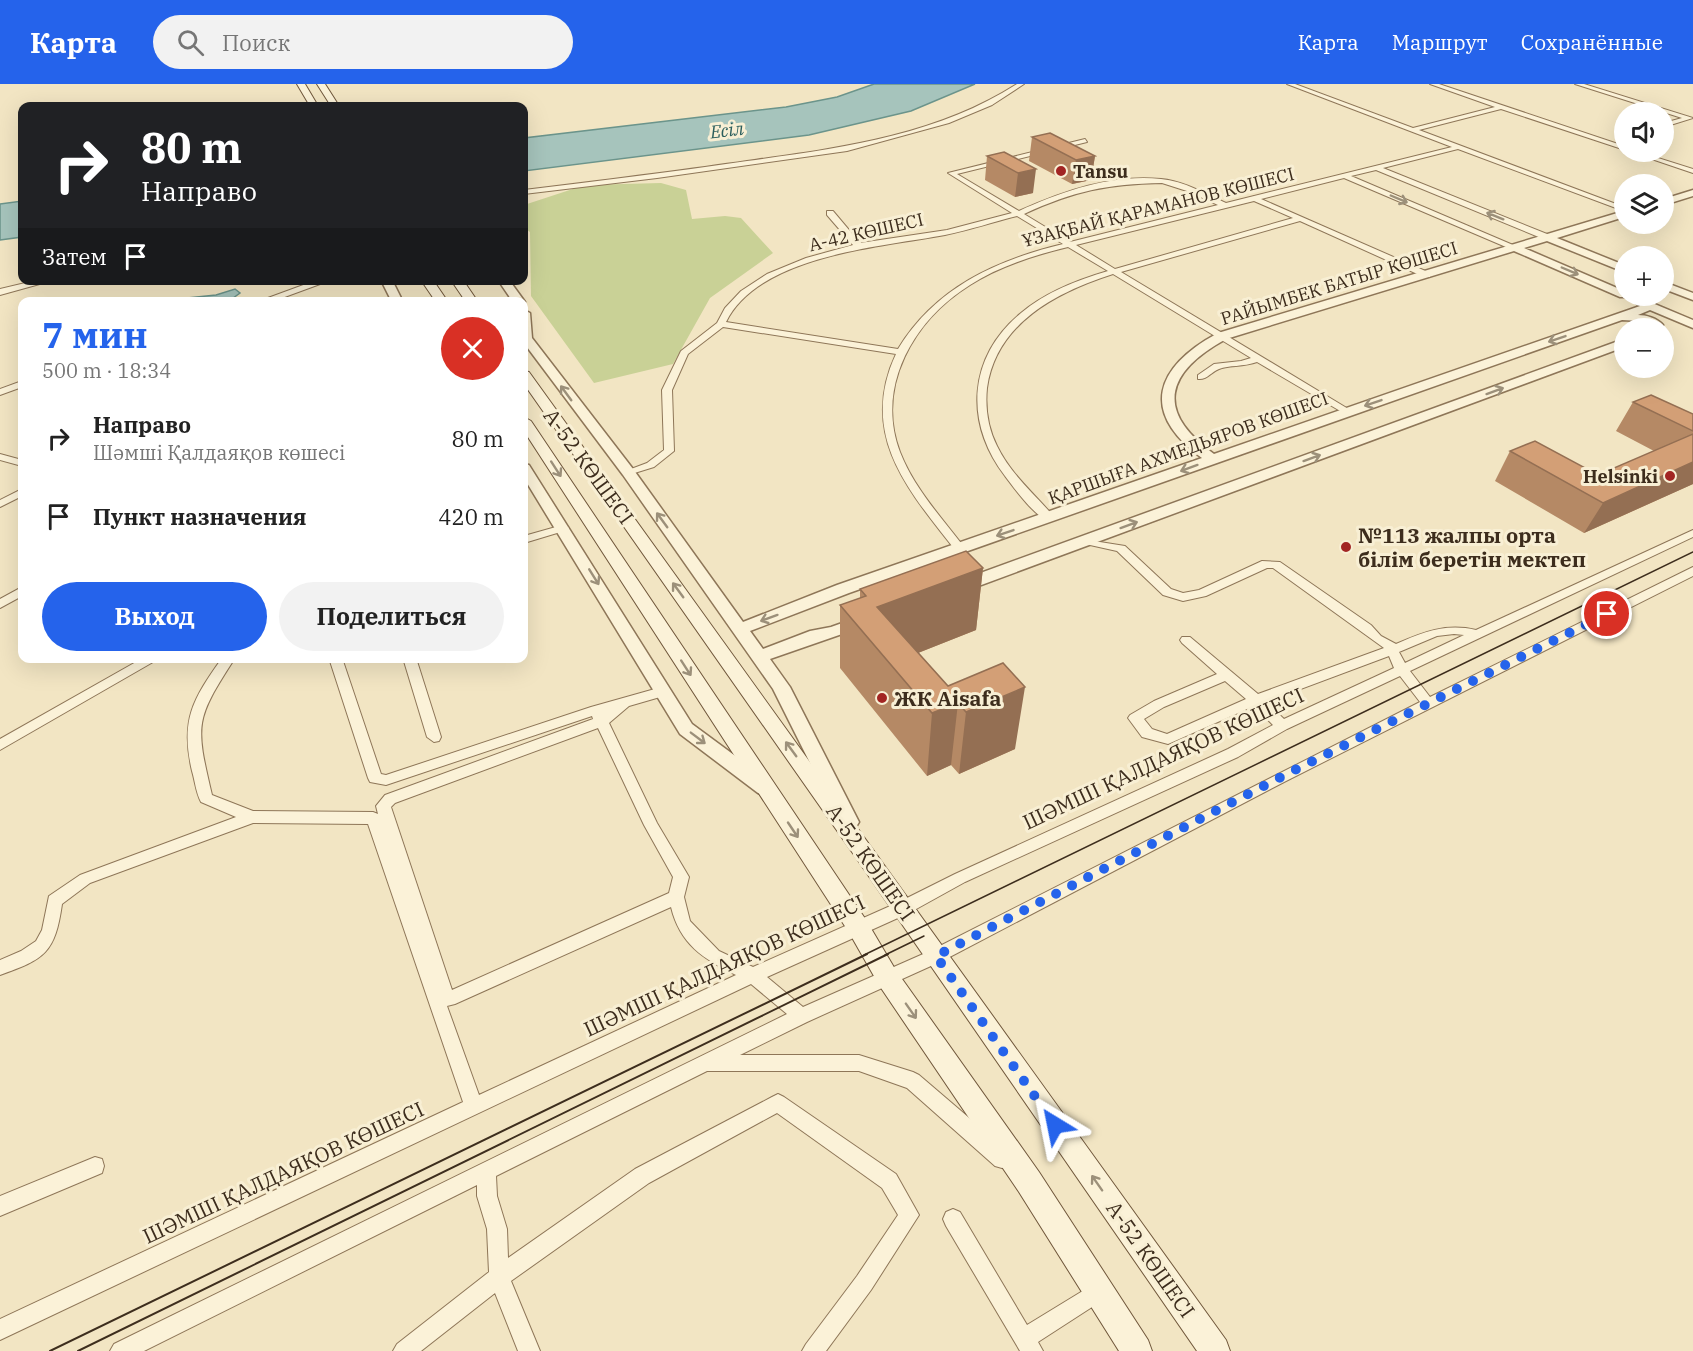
<!DOCTYPE html>
<html lang="ru">
<meta charset="utf-8">
<style>
:root{--surface:#fff;--page:#f2f2f2;--text:#222;--muted:#767676;--accent:#2563eb}
body{margin:0;font-family:"IBM Plex Serif",serif;background:var(--page);color:var(--text);height:100vh;display:flex;flex-direction:column;font-size:22px;white-space:nowrap}
*{box-sizing:border-box;margin:0}
p{font-size:20px;color:var(--muted)}
.icon{flex:none;width:33px;height:33px;fill:none;stroke:currentColor;stroke-width:2;stroke-linecap:round;stroke-linejoin:round}
.map{position:relative;flex:1;overflow:hidden}
.sheet{position:absolute;left:18px;top:213px;width:510px;height:366px;display:flex;flex-direction:column;background:var(--surface);border-radius:12px;box-shadow:0 6px 24px #0002}
.sheet>*{flex:none}
.guide{position:absolute;left:18px;top:18px;width:510px;height:183px;border-radius:12px;box-shadow:0 6px 24px #0002;background:#202124;color:#fff;overflow:hidden}
.tools{position:absolute;left:1614px;top:18px;display:grid;gap:12px}
.tools a{display:grid;place-items:center;width:60px;height:60px;border-radius:50%;background:var(--surface);box-shadow:0 6px 24px #0002;font-size:30px}
.pin{position:absolute;display:grid;place-items:center;width:51px;height:51px;color:#fff;margin:-26px;border:3px solid #fff;border-radius:50%;box-shadow:0 2px 6px #0007}
.me{position:absolute;width:66px;margin:-33px;rotate:325deg;stroke-linejoin:round;filter:drop-shadow(0 0 4px #0008)}
.turn{display:flex;align-items:center;gap:21px;height:126px;padding:0 24px;font-size:27px}
.turn .icon{width:78px;height:78px;stroke-width:2.5}
.turn b{display:block;font-size:42px;line-height:51px}
.then{display:flex;align-items:center;height:57px;padding:0 24px;background:#0003;gap:12px;font-size:22px}
.round{display:grid;place-items:center;flex:none;width:63px;height:63px;border-radius:32px;background:var(--page)}
.head{display:flex;align-items:center;justify-content:space-between;height:102px;padding:0 24px}
h1{font-size:36px;font-weight:800;line-height:45px;color:var(--accent)}
.action{display:flex;gap:12px;margin-top:auto;padding:12px 24px}
.action a{flex:1;height:69px;border-radius:36px;background:var(--accent);color:#fff;font-size:24px;font-weight:800;line-height:69px;text-align:center}
.action a+a{background:var(--page);color:var(--text)}
ul{padding:0;list-style:none}
li{display:flex;align-items:center;gap:18px;height:78px;padding:0 24px}
li div{flex:1}
li b{display:block;font-size:22px}
li em{font-style:normal}
header{display:flex;align-items:center;gap:36px;box-sizing:border-box;height:84px;padding:0 30px;background:var(--accent);color:#fff}
header strong{font-size:28px}
nav{display:flex;gap:33px;margin-inline-start:auto;font-size:21px}
.search{width:420px;height:54px;background:var(--page);display:flex;align-items:center;gap:15px;box-sizing:border-box;padding:0 21px;border-radius:33px;color:var(--muted);font-size:22px}
.map>svg:first-child{display:block}
.green{fill:#c9d196}
.water{fill:#a6c4bc;stroke:#6b948b;stroke-width:1.5}
.lines{fill:none;stroke-linecap:round;stroke-linejoin:round}
.minor-casing{stroke:#8e7658;stroke-width:2}
.tertiary-casing{stroke:#8e7658;stroke-width:3}
.secondary-casing{stroke:#70573b;stroke-width:2}
.minor{fill:#fbf2d8;fill-rule:evenodd}
.tertiary{fill:#fbf2d8;fill-rule:evenodd}
.secondary{fill:#fbf2d8;fill-rule:evenodd}
.tram-far1{stroke:#3d2d1d;stroke-width:1.5}
.tram{stroke:#3d2d1d;stroke-width:2}
.wall{fill:#b58965}
.shaded-wall{fill:#946f53}
.building{fill:#d39f76;stroke:#946f53;stroke-width:1.5}
.oneway{stroke:#9c907a}
.route{stroke:#2563eb;stroke-width:10;stroke-dasharray:0 18}
.poi-dot{fill:#a22523;stroke:#f8efd4;stroke-width:2}
.labels{text-anchor:middle;dominant-baseline:central;stroke-width:6;stroke-linejoin:round;paint-order:stroke}
.far-water-label{font-size:18px;font-style:italic;fill:#2b5e5c;stroke:#f8efd4}
.far-poi-label{font-size:18px;font-weight:bold;fill:#3d2d1d;stroke:#f8efd4;text-anchor:start}
.far-street-label{font-size:18px;fill:#3d2d1d;stroke:#f8efd4}
.street-label{font-size:21px;fill:#3d2d1d;stroke:#f8efd4}
.poi-label{font-size:21px;font-weight:bold;fill:#3d2d1d;stroke:#f8efd4;text-anchor:start}
</style>
<header>
<strong>Карта</strong>
<div class="search"><svg class="icon" aria-label="search" viewBox="0 0 24 24"><circle cx="10" cy="10" r="6"/><path d="M15 15l6 6"/></svg>Поиск</div>
<nav><a>Карта</a><a>Маршрут</a><a>Сохранённые</a></nav>
</header>
<div class="map">
<svg width="1693" height="1267" viewBox="0 0 1693 1267">
<rect width="100%" height="100%" fill="#f2e5c3"/>
<path class="green" d="M661,99L686,106L692,135L725,132L741,134L773,169L710,214L673,280L594,299L531,212L530,148L524,144V121L585,101Z"/>
<path class="water" d="M874,0H975L911,27L809,51L524,87V54L786,23L837,13Z
M22,117V153L0,156V120Z
M235,205L240,209L229,217H158L216,211Z"/>
<g class="lines">
<g class="minor-casing">
<path id="minor" d="M1017,0H1024L992,21L949,39L847,67L657,94L524,110V106C598,97 672,88 747,77C840,64 936,52 1017,0Z
M1287,0H1295L1413,44L1495,23L1430,0H1439L1624,62V66L1622,65L1501,25L1419,46L1624,123V127L1458,65L1383,84L1552,152V156H1546L1376,86L1351,92L1520,164L1513,166L1344,94L1261,115L1430,189V193H1424L1300,137L1121,188L1350,326L1352,328L1347,331L1257,278C1243,283 1229,281 1219,285C1211,288 1207,296 1198,295V291L1214,280L1241,277L1251,274L1113,190C1057,208 996,239 987,304C985,324 988,344 997,362C1011,391 1035,410 1055,434L1049,437C1035,433 1014,404 1005,392C964,338 968,273 1021,229C1046,208 1077,196 1108,187L1068,163C1035,171 999,182 970,201C914,236 875,302 900,368C914,404 941,433 964,463V467H956C909,407 858,351 896,270L723,243L688,270L672,306L674,367L654,383L628,391L623,388L647,379L664,366L662,306L681,267L717,239L725,224L741,207L767,190L806,174L853,161L827,131V127H833L860,159L947,146L1012,129L948,89L1085,55L1087,58L957,90L1019,127C1063,107 1112,90 1161,95C1184,97 1206,110 1226,119L1452,63ZM1162,99L1187,107L1218,121L1070,158L1024,130C1074,107 1107,100 1162,99ZM1254,117L1293,134L1115,185L1076,161ZM1017,132L1063,160C996,176 935,204 898,265L726,238C759,171 881,163 945,151C970,146 993,138 1017,132Z
M1575,0H1584L1693,34L1664,43V39L1682,34Z
M1631,68H1639L1693,85V89Z
M38,196H54L0,211V205Z
M317,196H331L271,218H257Z
M22,297V303L0,311V305Z
M0,370L22,376V382L0,376Z
M22,405V412L0,423V416Z
M563,441L569,444L567,446L524,459V452Z
M1693,446V453L1410,587L1430,613L1693,483V492L1286,697L942,877L807,938L740,971H859L913,988L919,991L1009,1068L1011,1075L1009,1082L1002,1084L995,1082L907,1004L859,987H707L496,1092L497,1112L507,1145L508,1174L635,1085L772,1013L778,1010L784,1013L896,1090L919,1131L871,1206L826,1267H802L806,1260L857,1192L898,1131L882,1104L777,1029L649,1099L511,1197L540,1267H518L495,1209L421,1267H393L397,1260L489,1188L487,1145L477,1112V1101L144,1267H110L114,1260L787,930L751,900L0,1256V1235L463,1018L368,740L253,739L90,799L62,820C55,869 45,875 0,891V876L21,867L36,857L42,846L49,812L80,791L236,733L201,718C196,709 195,697 192,687C180,636 193,615 222,574H235C195,636 195,639 212,711L253,727L373,728L378,730L376,722L385,711L593,635L592,632L386,701L370,698L368,694L329,574H342L381,690L386,691L591,623L662,603L667,605L669,608L667,611L629,622L609,639L657,739L689,793L684,813L690,837L719,867L753,883L897,819L955,790L1228,665L1273,641L1254,622L1168,660L1142,653L1128,634L1130,631L1154,617L1217,590L1182,559L1180,556L1182,553H1190L1258,610L1384,564L1273,484H1267L1206,512L1183,517L1163,511L1117,467L1081,459V455L1125,462L1171,505L1183,509L1199,506L1262,477L1280,478L1371,541L1381,552L1396,560C1423,548 1446,539 1476,546ZM1454,550L1464,551L1405,579L1399,568L1437,552ZM1389,572L1394,584L1284,635L1266,618ZM1400,592L1420,618L930,867L803,923L767,893L909,829L965,798L1238,673L1287,645ZM1225,597L1246,615L1167,650L1152,645L1144,635L1164,623ZM598,644L644,741L673,793L669,809L452,906L391,723L395,719ZM671,823C680,860 703,875 736,891L479,1011L447,922L455,920Z
M22,503V512L0,524V515Z
M143,574H160L0,666V655Z
M403,574H416L441,653L439,657L434,658L427,653Z
M95,1073L102,1075L104,1082L102,1089L0,1132V1112Z
M953,1125L960,1128L1027,1241L1099,1197L1106,1200L1109,1207L1106,1214L1038,1258L1043,1267H1020L946,1142L943,1135L946,1128Z"/>
</g>
<g class="tertiary-casing">
<path id="tertiary" d="M1693,106V112L1664,121V115Z
M1624,127V133L1557,154L1624,181V188L1547,157L1524,164L1624,207V212H1629L1628,213H1620L1514,167L1226,255C1166,288 1154,327 1214,370L1640,222L1635,218L1637,216H1645L1693,236V244L1650,226L1638,231C1646,231 1657,234 1663,241L1661,244H1649L1650,242L1641,237L1622,236L849,509L750,547L763,565L810,547L831,543L862,532L868,533L870,537L868,541L770,575L790,603L859,738L856,743L849,746L842,743L773,605L623,391L524,259V226L530,229L532,254L633,385L743,538L837,501L1202,374C1139,328 1155,283 1218,249Z
M381,196H392L403,218H392Z
M498,196H509L525,218L524,220V218H513Z
M1664,198L1693,209V216L1664,205Z
M1624,255V263L965,507L959,508L951,503L953,499Z
M524,380L529,381L692,640L772,699L775,704L772,709L765,711L758,709L680,650L524,394Z"/>
</g>
<g class="secondary-casing">
<path id="secondary" d="M297,0H305L318,22H310Z
M317,0H325L339,22H331Z
M421,196H433L448,218H436Z
M451,196H463L478,218H466Z
M524,287L529,288L1226,1256L1230,1267H1197L859,778L524,300Z
M524,333L531,337L866,836L895,885L1039,1088L1148,1256L1152,1267H1119L1019,1108L879,901L850,850L524,347Z"/>
</g>
<use href="#minor" class="minor"/>
<use href="#tertiary" class="tertiary"/>
<use href="#secondary" class="secondary"/>
<path class="tram-far1" d="M864,871L1693,468
M885,871L924,852"/>
<path class="tram" d="M50,1267L867,870
M78,1267L888,870"/>
</g>
<path class="wall" d="M1032,53L1095,72L1091,96L1072,100L1029,77Z
M1004,68L1033,109L1015,113L985,96L987,72Z
M1633,318L1693,330V400L1584,449L1495,397L1510,367L1598,391L1654,367L1616,347Z
M983,484L976,546L918,569L948,602L1015,665L959,690L951,681L927,692L840,584V521L860,514V505Z"/>
<path class="shaded-wall" d="M1095,72L1091,96L1072,100L1076,76Z
M1036,85L1033,109L1015,113L1018,89Z
M1693,378V400L1584,449L1603,419Z
M983,484L976,546L890,580L877,523Z
M1025,603L1015,665L959,690L966,628Z
M958,619L951,681L927,692L932,629Z"/>
<path class="building" d="M1050,49L1095,72L1076,76L1032,53Z
M1004,68L1036,85L1018,89L987,72Z
M1651,311L1693,330V347L1633,318Z
M1693,350V378L1603,419L1510,367L1535,357L1598,391Z
M966,467L983,484L877,523L948,602L1003,579L1025,603L966,628L958,619L932,629L840,521L866,512L860,505Z"/>
<defs><path id="oneway-shaft" d="M-6 0H5M1.5-3L5.5 0L1.5 3" fill="none" stroke-width="1.6" stroke-linecap="round" stroke-linejoin="round" transform="scale(1.5)"/></defs>
<g class="oneway">
<use href="#oneway-shaft" transform="translate(1399 115) rotate(23)"/>
<use href="#oneway-shaft" transform="translate(1495 132) rotate(-158)"/>
<use href="#oneway-shaft" transform="translate(1570 187) rotate(23)"/>
<use href="#oneway-shaft" transform="translate(1557 255) rotate(161)"/>
<use href="#oneway-shaft" transform="translate(1495 307) rotate(-20)"/>
<use href="#oneway-shaft" transform="translate(566 309) rotate(-126)"/>
<use href="#oneway-shaft" transform="translate(1373 319) rotate(161)"/>
<use href="#oneway-shaft" transform="translate(1312 374) rotate(-20)"/>
<use href="#oneway-shaft" transform="translate(1189 384) rotate(160)"/>
<use href="#oneway-shaft" transform="translate(556 385) rotate(57)"/>
<use href="#oneway-shaft" transform="translate(662 436) rotate(-126)"/>
<use href="#oneway-shaft" transform="translate(1129 441) rotate(-20)"/>
<use href="#oneway-shaft" transform="translate(1005 449) rotate(161)"/>
<use href="#oneway-shaft" transform="translate(594 493) rotate(58)"/>
<use href="#oneway-shaft" transform="translate(678 506) rotate(-126)"/>
<use href="#oneway-shaft" transform="translate(769 534) rotate(160)"/>
<use href="#oneway-shaft" transform="translate(686 584) rotate(57)"/>
<use href="#oneway-shaft" transform="translate(698 654) rotate(37)"/>
<use href="#oneway-shaft" transform="translate(791 665) rotate(-126)"/>
<use href="#oneway-shaft" transform="translate(793 746) rotate(56)"/>
<use href="#oneway-shaft" transform="translate(911 927) rotate(55)"/>
<use href="#oneway-shaft" transform="translate(1097 1099) rotate(-125)"/>
</g>
<g class="lines">
<path class="route" d="M1055,1041L936,872L1281,693L1607,530"/>
</g>
<g class="poi-dot">
<circle cx="1061" cy="87" r="6"/>
<circle cx="1670" cy="392" r="6"/>
<circle cx="1346" cy="463" r="6"/>
<circle cx="882" cy="614" r="6"/>
</g>
<g class="labels">
<g class="far-water-label">
<text transform="translate(727 46) rotate(-7)">Есіл</text>
</g>
<g class="far-poi-label">
<text x="1073" y="87">Tansu</text>
<text x="1658" y="392" text-anchor="end">Helsinki</text>
</g>
<g class="far-street-label">
<text transform="translate(1158 123) rotate(-14)">ҰЗАҚБАЙ ҚАРАМАНОВ КӨШЕСІ</text>
<text transform="translate(866 148) rotate(-13)">А-42 КӨШЕСІ</text>
<text transform="translate(1339 199) rotate(-17)">РАЙЫМБЕК БАТЫР КӨШЕСІ</text>
<text transform="translate(1188 364) rotate(-20)">ҚАРШЫҒА АХМЕДЬЯРОВ КӨШЕСІ</text>
</g>
<g class="street-label">
<text transform="translate(589 382) rotate(54)">А-52 КӨШЕСІ</text>
<text transform="translate(1163 674) rotate(-25)">ШӘМШІ ҚАЛДАЯҚОВ КӨШЕСІ</text>
<text transform="translate(871 778) rotate(55)">А-52 КӨШЕСІ</text>
<text transform="translate(724 881) rotate(-25)">ШӘМШІ ҚАЛДАЯҚОВ КӨШЕСІ</text>
<text transform="translate(283 1088) rotate(-25)">ШӘМШІ ҚАЛДАЯҚОВ КӨШЕСІ</text>
<text transform="translate(1151 1175) rotate(55)">А-52 КӨШЕСІ</text>
</g>
<g class="poi-label">
<text x="1358" y="451">№113 жалпы орта<tspan x="1358" dy="24">білім беретін мектеп</tspan></text>
<text x="894" y="614">ЖК Aisafa</text>
</g>
</g>
</svg>
<div class="tools">
<a><svg class="icon" aria-label="sound" viewBox="0 0 24 24"><path d="M4 9h4l5-4v14l-5-4H4zM17 9q2 3 0 6"/></svg></a>
<a><svg class="icon" aria-label="layers" viewBox="0 0 24 24"><path d="M12 4l9 5-9 5-9-5zM3 14l9 5 9-5"/></svg></a>
<a>+</a>
<a>−</a>
</div>
<div class="pin" style="left:1607px;top:530px;background:#d93025"><svg class="icon" aria-label="arrive" viewBox="0 0 24 24"><path d="M6 21V4h12l-3 4 3 4H6"/></svg></div>
<svg class="me" style="left:1055px;top:1041px" viewBox="-20 -20 40 40"><path d="M0-17L14 15 0 8-14 15z" fill="#2563eb" stroke="#fff" stroke-width="4"/></svg>
<div class="guide">
<div class="turn"><svg class="icon" aria-label="right" viewBox="0 0 24 24"><path d="M7 20v-9h11M14 6l5 5-5 5"/></svg><div><b>80 m</b>Направо</div></div>
<div class="then">Затем<svg class="icon" aria-label="arrive" viewBox="0 0 24 24"><path d="M6 21V4h12l-3 4 3 4H6"/></svg></div>
</div>
<section class="sheet">
<div class="head"><div><h1>7 мин</h1><p>500 m · 18:34</p></div><a class="round" style="background:#d93025;color:#fff"><svg class="icon" aria-label="close" viewBox="0 0 24 24"><path d="M6 6l12 12M18 6L6 18"/></svg></a></div>
<ul>
<li><svg class="icon" aria-label="right" viewBox="0 0 24 24"><path d="M7 20v-9h11M14 6l5 5-5 5"/></svg><div><b>Направо</b><p>Шәмші Қалдаяқов көшесі</p></div><em>80 m</em></li>
<li><svg class="icon" aria-label="arrive" viewBox="0 0 24 24"><path d="M6 21V4h12l-3 4 3 4H6"/></svg><div><b>Пункт назначения</b></div><em>420 m</em></li>
</ul>
<div class="action"><a>Выход</a><a>Поделиться</a></div>
</section>
</div>
